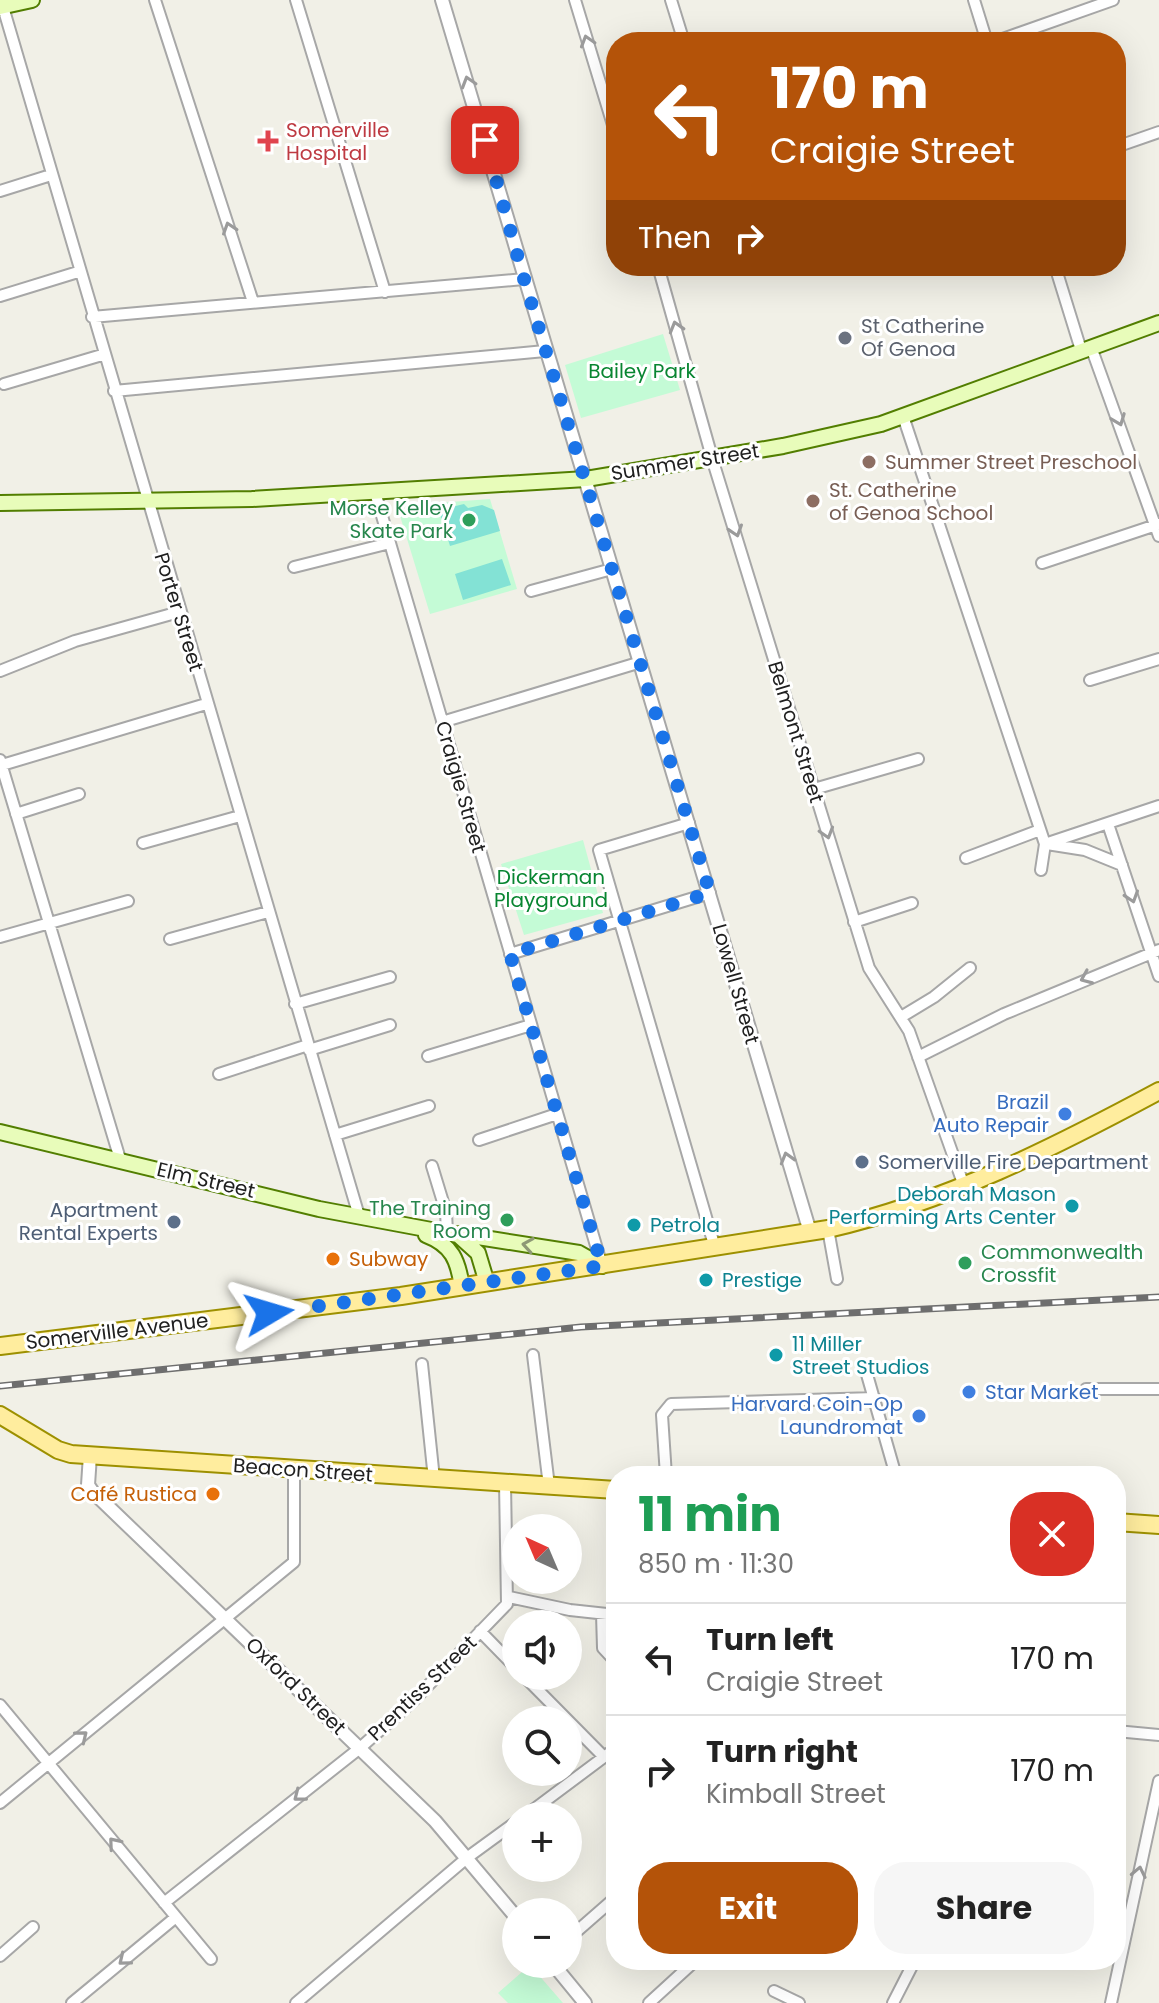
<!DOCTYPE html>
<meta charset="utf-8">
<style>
:root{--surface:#fff;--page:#f6f6f6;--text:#222;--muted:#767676;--line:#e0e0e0;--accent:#b45309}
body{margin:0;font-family:Poppins,sans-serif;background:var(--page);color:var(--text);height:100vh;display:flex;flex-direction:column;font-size:30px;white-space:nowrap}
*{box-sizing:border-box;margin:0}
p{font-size:26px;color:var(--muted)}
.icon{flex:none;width:44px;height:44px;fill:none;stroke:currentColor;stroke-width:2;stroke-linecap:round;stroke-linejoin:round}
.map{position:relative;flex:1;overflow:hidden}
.panel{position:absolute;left:606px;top:1466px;width:520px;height:504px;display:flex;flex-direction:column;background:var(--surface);border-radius:32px;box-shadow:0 8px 32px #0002}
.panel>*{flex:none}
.banner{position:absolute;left:606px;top:32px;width:520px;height:244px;border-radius:32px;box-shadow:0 8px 32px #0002;background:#b45309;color:#fff;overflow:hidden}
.needle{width:52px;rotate:316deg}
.tools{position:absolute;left:502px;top:1514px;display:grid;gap:16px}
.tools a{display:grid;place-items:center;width:80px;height:80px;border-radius:50%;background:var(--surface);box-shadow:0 8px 32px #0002;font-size:40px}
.pin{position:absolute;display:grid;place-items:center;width:68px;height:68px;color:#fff;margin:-34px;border-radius:16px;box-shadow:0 4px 12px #0006}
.me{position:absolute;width:88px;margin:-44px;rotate:83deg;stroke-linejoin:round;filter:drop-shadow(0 0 6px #0008)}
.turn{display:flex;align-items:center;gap:28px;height:168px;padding:0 32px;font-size:36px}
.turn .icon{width:104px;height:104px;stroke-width:2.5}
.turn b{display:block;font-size:56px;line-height:68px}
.then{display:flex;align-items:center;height:76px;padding:0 32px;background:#0003;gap:16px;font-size:30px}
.round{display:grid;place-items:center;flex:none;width:84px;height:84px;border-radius:32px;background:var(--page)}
.head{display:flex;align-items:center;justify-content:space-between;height:136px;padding:0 32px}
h1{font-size:48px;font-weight:700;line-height:60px;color:#1e9e55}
.button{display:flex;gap:16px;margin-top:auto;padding:16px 32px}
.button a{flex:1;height:92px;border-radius:32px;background:var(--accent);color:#fff;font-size:32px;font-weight:700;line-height:92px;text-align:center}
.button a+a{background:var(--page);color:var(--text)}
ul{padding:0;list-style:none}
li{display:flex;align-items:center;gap:24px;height:112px;padding:0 32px;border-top:2px solid var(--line)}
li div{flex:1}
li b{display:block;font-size:30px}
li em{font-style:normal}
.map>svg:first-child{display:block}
.park{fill:#c4fbd6}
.pitch{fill:#83e2d5}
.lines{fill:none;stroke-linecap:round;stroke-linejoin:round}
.minor-casing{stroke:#a7a7a7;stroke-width:14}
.tertiary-casing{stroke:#a7a7a7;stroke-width:16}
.secondary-casing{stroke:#527e01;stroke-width:18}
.primary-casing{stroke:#9d9000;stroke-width:20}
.minor{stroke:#fff;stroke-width:10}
.tertiary{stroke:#fff;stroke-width:12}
.secondary{stroke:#e8fcba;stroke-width:14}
.primary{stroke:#ffed9e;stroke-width:16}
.rail-casing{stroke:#6e6e6e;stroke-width:7}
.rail{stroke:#fff;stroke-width:4;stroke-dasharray:12;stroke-linecap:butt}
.oneway{stroke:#9b9b9b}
.oneway2{stroke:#8e9975}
.route{stroke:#1a73e8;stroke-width:14;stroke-dasharray:0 25.2}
.health-dot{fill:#e0444e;stroke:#fff;stroke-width:3}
.worship-dot{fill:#6b7280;stroke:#fff;stroke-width:3}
.education-dot{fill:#8d6e63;stroke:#fff;stroke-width:3}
.leisure-dot{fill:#2e9e5b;stroke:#fff;stroke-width:3}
.shop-dot{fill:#3f7fe0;stroke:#fff;stroke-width:3}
.service-dot{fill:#5c6f8a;stroke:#fff;stroke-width:3}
.culture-dot{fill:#0f9aa8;stroke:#fff;stroke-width:3}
.food-dot{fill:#e8710a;stroke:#fff;stroke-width:3}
.labels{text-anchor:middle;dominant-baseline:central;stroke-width:6;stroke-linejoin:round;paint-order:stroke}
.health-label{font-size:20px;fill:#be3a42;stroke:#fff;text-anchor:start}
.worship-label{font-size:20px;fill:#5b616d;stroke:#fff;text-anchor:start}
.park-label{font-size:20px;fill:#088531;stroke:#fff}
.street-label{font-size:20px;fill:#202020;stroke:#fff}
.education-label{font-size:20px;fill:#785e54;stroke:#fff;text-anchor:start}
.leisure-label{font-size:20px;fill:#27864d;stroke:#fff;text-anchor:end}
.shop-label{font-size:20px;fill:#366cbe;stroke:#fff;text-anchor:end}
.service-label{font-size:20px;fill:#4e5e75;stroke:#fff;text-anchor:start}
.culture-label{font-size:20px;fill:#0d838f;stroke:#fff;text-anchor:start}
.food-label{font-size:20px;fill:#c56008;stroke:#fff;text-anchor:start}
</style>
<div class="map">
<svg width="1159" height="2003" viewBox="0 0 1159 2003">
<rect width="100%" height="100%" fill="#f1f0e7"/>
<path class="park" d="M663,334L680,390L581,418L565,365Z
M490,499L517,589L430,614L397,506Z
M583,840L603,913L524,935L501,864Z
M530,1965L563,2003H508L498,1993Z"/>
<path class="pitch" d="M464,504L468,508L482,505L494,510L500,531L450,546L446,533L433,537V529L444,528L439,510Z
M502,559L511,585L463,600L455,574Z"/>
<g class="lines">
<g class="minor-casing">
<path id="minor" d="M155,0L253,302
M296,0L385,292
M575,0L616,135
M671,0L684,42
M974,0L987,42
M3,7L359,1216
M994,42L1113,0
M1116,147L1159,132
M0,191L51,175
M658,266L715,468L869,968L909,1031L964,1186
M1055,266L1081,350
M0,296L78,272
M92,317L524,279
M1091,347L1159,536
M4,384L102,355
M114,391L545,351
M903,416L1045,844
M375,492L602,1266
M1042,563L1159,524
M294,567L390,543
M531,591L612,569
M0,671L75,641L179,612
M1090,680L1159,659
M442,722L641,662
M0,760L120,1159
M2,765L206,704
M814,789L918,759
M16,814L79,794
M689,823L599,850L715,1248
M1108,824L1159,976
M143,843L240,816
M1045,844L1159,806
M1047,844L1085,850L1122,865
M966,858L1040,830
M1041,870L1045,844
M854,922L912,903
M0,937L128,901
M170,939L268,912
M510,954L710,893
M295,1004L390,977
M901,1017L934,997L970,968
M309,1050L390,1025
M428,1056L531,1025
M918,1057L1004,1014L1159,950
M219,1074L308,1045
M335,1135L429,1106
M479,1140L557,1114
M432,1166L446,1212L447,1232
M828,1229L837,1279
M533,1355L549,1486
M422,1364L434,1479
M866,1371L896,1476
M1086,1389H1159
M666,1476L662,1415L671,1404L875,1398
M509,1597L570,1610L616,1615
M602,1614L603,1648L616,1662
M480,1631L516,1668
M524,1676L604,1757
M0,1705L211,1959
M1116,1731L1159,1735
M0,1803L294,1562V1470
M525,1816L616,1748
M164,1903L360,1748L415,1699L507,1604L505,1483
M568,1939L616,1897
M0,1956L33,1927
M774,1991L799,2003
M72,2003L176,1917
M296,2003L468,1857L516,1822
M649,2003L696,1960
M893,2003L915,1960
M1111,2003L1159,1781"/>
</g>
<g class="tertiary-casing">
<path id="tertiary" d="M442,0L810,1232
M90,1455L88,1485L92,1491L435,1821L516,1917
M553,1964L585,2003"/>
</g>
<g class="secondary-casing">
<path id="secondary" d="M0,7L32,0
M0,503L252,499L586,479L783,446L881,424L1159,323
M0,1132L319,1209L458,1235L478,1253L487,1283
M459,1234L579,1253L602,1266
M426,1235C452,1245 458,1260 462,1287"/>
</g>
<g class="primary-casing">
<path id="primary" d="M0,1346L401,1296L828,1229C946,1202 1053,1148 1159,1091
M0,1415L58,1450L71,1454L616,1490
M1116,1522L1159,1525"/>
</g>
<use href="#minor" class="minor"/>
<use href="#tertiary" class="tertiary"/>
<use href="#secondary" class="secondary"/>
<use href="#primary" class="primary"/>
<g class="rail-casing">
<path id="rail" d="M0,1386L581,1327L1159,1297"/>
</g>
<use href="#rail" class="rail"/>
</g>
<defs><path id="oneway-chevron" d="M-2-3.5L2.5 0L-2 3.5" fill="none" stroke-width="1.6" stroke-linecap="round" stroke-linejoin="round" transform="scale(2)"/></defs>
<g class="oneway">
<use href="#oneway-chevron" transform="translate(587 41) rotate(-107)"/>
<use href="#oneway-chevron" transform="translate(468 82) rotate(-107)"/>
<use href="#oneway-chevron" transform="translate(229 228) rotate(-108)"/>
<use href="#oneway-chevron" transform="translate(676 327) rotate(-106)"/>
<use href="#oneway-chevron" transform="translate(1119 420) rotate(69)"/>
<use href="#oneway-chevron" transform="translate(736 531) rotate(72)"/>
<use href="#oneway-chevron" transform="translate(827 833) rotate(73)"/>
<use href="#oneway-chevron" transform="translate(1132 897) rotate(72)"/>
<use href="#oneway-chevron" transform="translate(1086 978) rotate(157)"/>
<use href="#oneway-chevron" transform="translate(787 1158) rotate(-106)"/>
<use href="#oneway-chevron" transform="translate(82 1736) rotate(-39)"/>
<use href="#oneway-chevron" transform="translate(299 1796) rotate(142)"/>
<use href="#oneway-chevron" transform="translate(114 1843) rotate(-130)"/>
<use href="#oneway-chevron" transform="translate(1139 1872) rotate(-78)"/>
<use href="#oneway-chevron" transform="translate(124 1960) rotate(141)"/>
</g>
<use class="oneway2" href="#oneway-chevron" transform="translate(528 1245) rotate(-171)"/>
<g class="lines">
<path class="route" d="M269,1313L602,1266L510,954L710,893L524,279L485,140"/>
</g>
<path class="health-dot" d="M264 129h8v8h8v8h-8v8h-8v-8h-8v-8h8z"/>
<circle class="worship-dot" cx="845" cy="338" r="8"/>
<g class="education-dot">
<circle cx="869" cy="462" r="8"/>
<circle cx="813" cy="501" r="8"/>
</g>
<g class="leisure-dot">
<circle cx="469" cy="520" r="8"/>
<circle cx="507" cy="1220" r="8"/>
<circle cx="965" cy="1263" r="8"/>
</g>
<g class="shop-dot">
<circle cx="1065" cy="1114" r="8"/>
<circle cx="969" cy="1392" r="8"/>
<circle cx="919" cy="1416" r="8"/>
</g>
<g class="service-dot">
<circle cx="862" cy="1162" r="8"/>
<circle cx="174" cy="1222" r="8"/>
</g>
<g class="culture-dot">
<circle cx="1072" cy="1206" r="8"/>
<circle cx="634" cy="1225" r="8"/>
<circle cx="706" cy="1280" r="8"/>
<circle cx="776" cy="1355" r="8"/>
</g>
<g class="food-dot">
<circle cx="333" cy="1259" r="8"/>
<circle cx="213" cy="1494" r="8"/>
</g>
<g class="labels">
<g class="health-label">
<text x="286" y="130">Somerville<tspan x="286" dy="23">Hospital</tspan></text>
</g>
<g class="worship-label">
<text x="861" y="326">St Catherine<tspan x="861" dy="23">Of Genoa</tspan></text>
</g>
<g class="park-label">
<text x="642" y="371">Bailey Park</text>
<text x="551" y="877">Dickerman<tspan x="551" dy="23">Playground</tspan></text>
</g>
<g class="street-label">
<text transform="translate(685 462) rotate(-9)">Summer Street</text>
<text transform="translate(179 612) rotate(73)">Porter Street</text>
<text transform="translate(796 732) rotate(73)">Belmont Street</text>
<text transform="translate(461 787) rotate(74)">Craigie Street</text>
<text transform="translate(736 984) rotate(74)">Lowell Street</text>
<text transform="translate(206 1180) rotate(13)">Elm Street</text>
<text transform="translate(117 1331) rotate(-7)">Somerville Avenue</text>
<text transform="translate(303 1470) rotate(4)">Beacon Street</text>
<text transform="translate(296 1686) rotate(44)">Oxford Street</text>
<text transform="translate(422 1688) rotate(-44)">Prentiss Street</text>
</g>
<g class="education-label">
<text x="885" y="462">Summer Street Preschool</text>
<text x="829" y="490">St. Catherine<tspan x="829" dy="23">of Genoa School</tspan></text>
</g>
<g class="leisure-label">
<text x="453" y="508">Morse Kelley<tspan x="453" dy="23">Skate Park</tspan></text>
<text x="491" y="1208">The Training<tspan x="491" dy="23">Room</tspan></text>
<text x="981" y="1252" text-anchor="start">Commonwealth<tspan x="981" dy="23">Crossfit</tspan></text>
</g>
<g class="shop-label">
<text x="1049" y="1102">Brazil<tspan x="1049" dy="23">Auto Repair</tspan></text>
<text x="985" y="1392" text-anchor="start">Star Market</text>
<text x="903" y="1404">Harvard Coin-Op<tspan x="903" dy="23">Laundromat</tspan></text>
</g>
<g class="service-label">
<text x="878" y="1162">Somerville Fire Department</text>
<text x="158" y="1210" text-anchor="end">Apartment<tspan x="158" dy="23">Rental Experts</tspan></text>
</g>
<g class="culture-label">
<text x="1056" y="1194" text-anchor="end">Deborah Mason<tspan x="1056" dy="23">Performing Arts Center</tspan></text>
<text x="650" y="1225">Petrola</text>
<text x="722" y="1280">Prestige</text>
<text x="792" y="1344">11 Miller<tspan x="792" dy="23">Street Studios</tspan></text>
</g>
<g class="food-label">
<text x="349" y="1259">Subway</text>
<text x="197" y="1494" text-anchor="end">Café Rustica</text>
</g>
</g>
</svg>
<div class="tools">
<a><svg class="needle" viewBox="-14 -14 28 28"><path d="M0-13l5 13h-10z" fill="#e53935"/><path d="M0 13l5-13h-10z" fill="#767676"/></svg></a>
<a><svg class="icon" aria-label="sound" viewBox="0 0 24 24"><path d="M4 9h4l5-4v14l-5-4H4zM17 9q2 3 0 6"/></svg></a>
<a><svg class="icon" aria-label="search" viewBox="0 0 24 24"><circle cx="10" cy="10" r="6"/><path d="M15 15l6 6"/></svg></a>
<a>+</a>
<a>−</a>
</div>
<div class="pin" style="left:485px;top:140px;background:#d93025"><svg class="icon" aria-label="arrive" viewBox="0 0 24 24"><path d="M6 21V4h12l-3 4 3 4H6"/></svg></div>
<svg class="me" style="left:269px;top:1313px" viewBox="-20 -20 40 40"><path d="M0-17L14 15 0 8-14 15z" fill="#1a73e8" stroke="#fff" stroke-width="4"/></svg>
<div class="banner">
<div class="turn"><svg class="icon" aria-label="left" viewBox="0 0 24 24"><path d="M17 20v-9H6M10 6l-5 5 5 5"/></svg><div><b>170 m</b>Craigie Street</div></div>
<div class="then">Then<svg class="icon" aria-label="right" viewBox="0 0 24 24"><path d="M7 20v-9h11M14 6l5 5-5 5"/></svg></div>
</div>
<section class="panel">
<div class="head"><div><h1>11 min</h1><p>850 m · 11:30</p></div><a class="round" style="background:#d93025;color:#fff"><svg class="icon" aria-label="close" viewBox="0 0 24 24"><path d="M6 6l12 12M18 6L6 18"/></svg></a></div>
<ul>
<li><svg class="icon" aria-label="left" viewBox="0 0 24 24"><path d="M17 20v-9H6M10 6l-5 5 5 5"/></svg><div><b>Turn left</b><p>Craigie Street</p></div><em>170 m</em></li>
<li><svg class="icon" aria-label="right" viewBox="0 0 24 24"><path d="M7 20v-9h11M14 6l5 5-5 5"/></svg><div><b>Turn right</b><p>Kimball Street</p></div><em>170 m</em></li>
</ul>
<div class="button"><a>Exit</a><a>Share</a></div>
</section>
</div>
